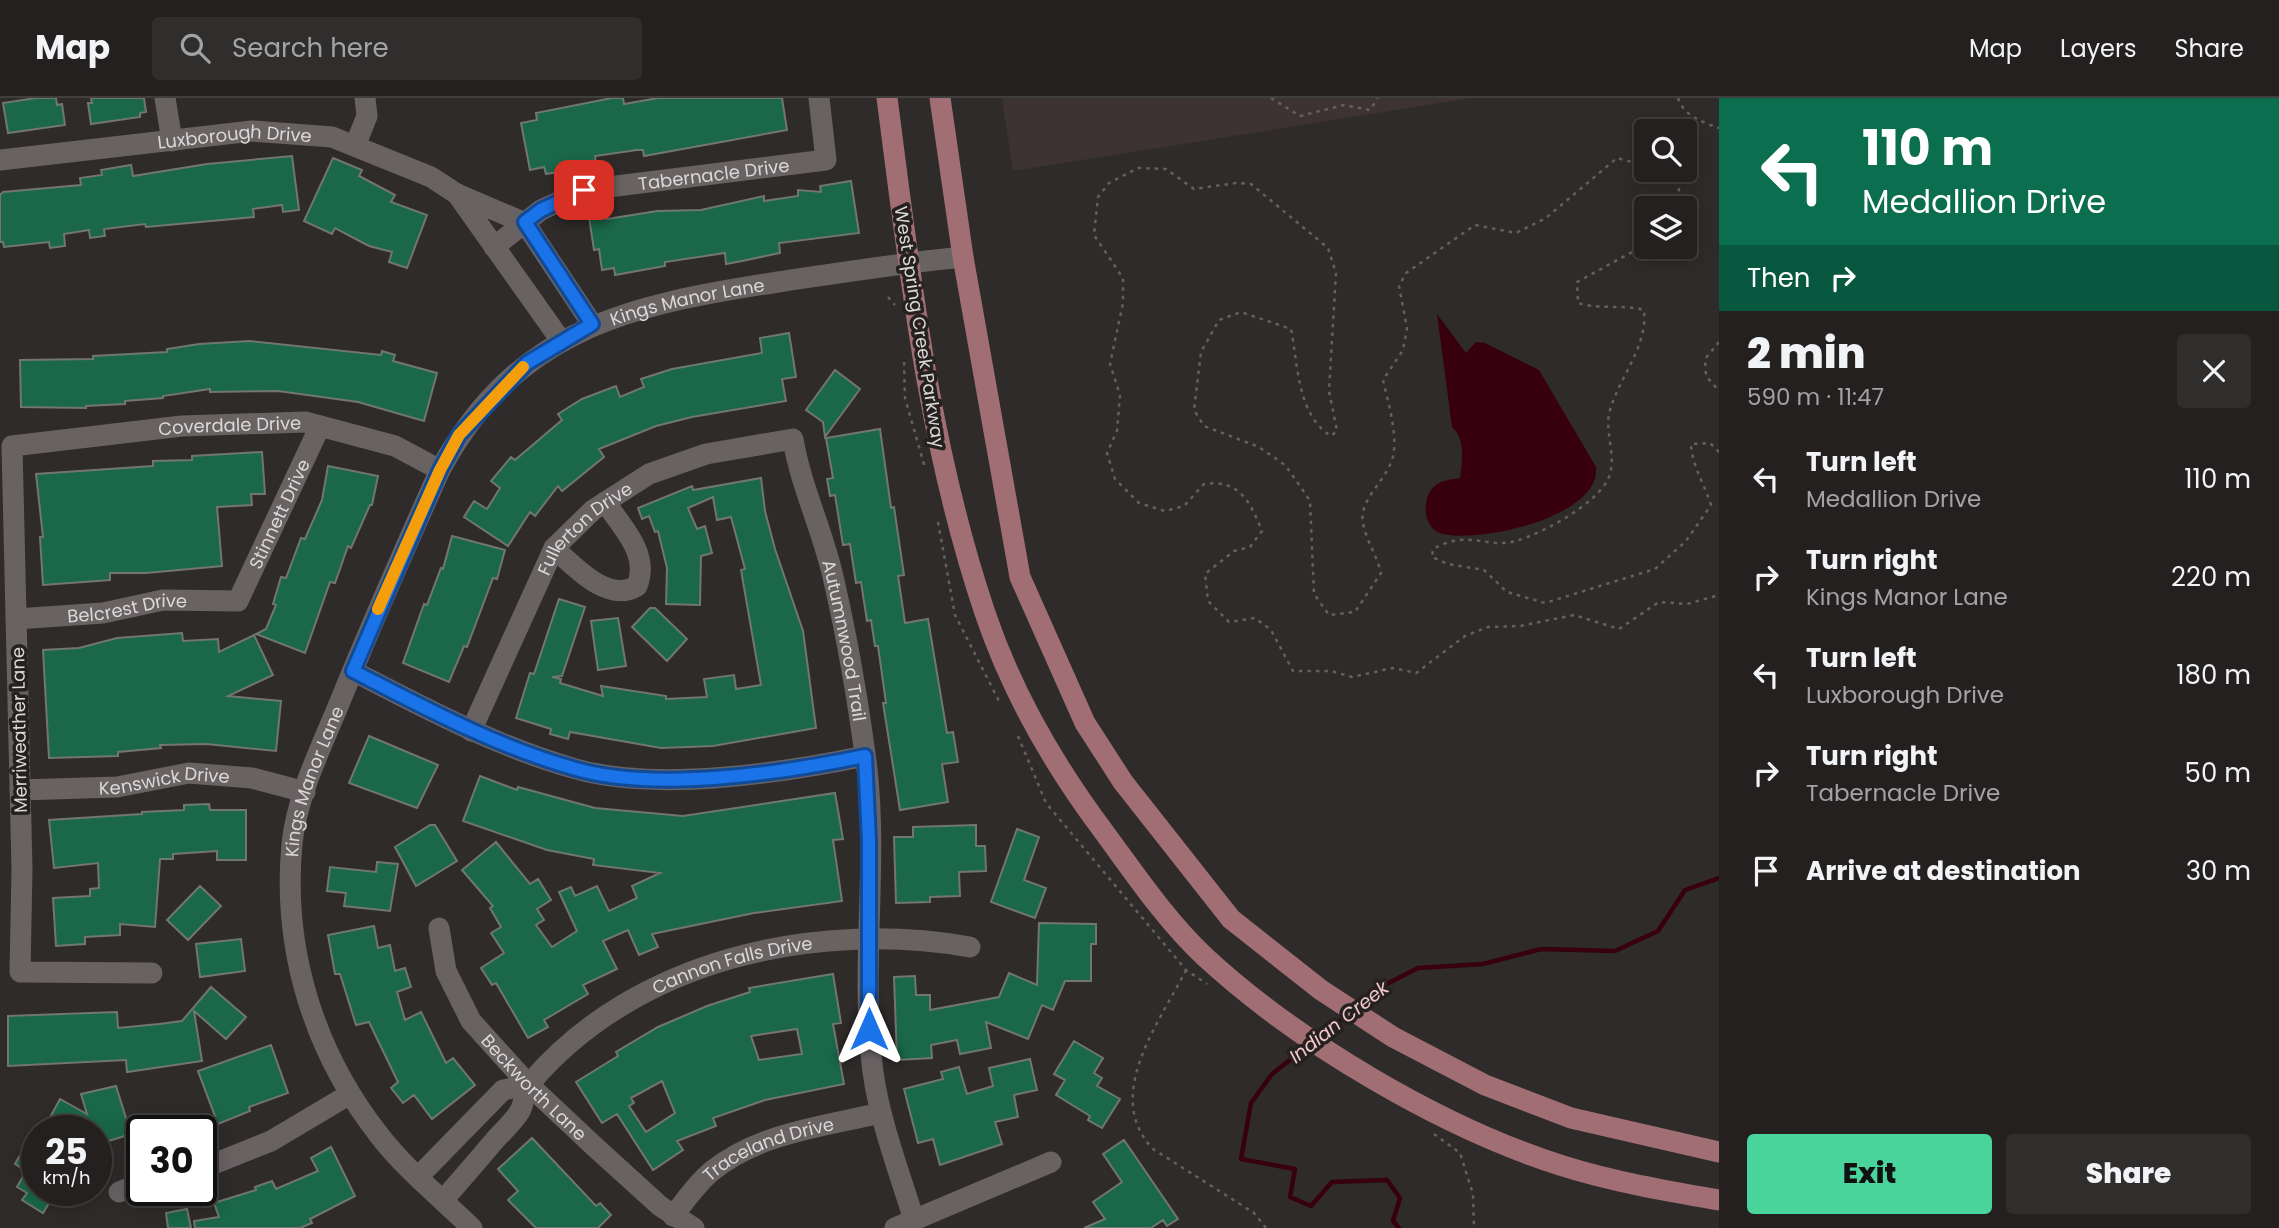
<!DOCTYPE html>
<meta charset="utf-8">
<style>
:root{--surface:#242020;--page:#302d2d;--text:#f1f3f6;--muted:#a3a3a5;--line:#413e3e;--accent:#49d49c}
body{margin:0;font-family:Poppins,sans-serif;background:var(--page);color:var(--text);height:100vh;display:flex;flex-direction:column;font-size:26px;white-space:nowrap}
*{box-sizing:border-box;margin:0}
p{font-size:23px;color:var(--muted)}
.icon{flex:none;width:38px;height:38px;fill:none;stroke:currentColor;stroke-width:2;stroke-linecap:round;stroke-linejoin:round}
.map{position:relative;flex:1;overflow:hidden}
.drawer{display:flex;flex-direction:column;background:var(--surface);width:560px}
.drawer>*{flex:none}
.hud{background:#0b6e4f;color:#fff;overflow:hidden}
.fabs{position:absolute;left:1634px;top:21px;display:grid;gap:14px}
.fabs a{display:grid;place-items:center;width:63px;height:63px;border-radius:7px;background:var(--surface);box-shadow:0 4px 18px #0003,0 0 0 2px var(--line);font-size:35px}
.speed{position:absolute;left:21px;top:1017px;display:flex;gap:14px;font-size:35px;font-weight:700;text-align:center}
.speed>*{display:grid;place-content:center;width:91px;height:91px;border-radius:50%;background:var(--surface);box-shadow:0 4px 18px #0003,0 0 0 2px var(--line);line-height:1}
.speed small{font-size:18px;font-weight:400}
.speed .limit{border:4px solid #111;border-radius:10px;background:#fff;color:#111}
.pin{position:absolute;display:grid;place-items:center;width:60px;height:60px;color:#fff;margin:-30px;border-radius:14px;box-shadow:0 4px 10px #0006}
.me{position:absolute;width:77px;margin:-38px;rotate:0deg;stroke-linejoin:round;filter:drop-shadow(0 0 5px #0008)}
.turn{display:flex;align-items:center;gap:24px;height:147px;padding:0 28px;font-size:32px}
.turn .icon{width:91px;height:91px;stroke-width:2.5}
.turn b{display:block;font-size:49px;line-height:60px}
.then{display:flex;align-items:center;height:66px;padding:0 28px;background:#0003;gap:14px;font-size:26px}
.round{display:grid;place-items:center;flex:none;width:74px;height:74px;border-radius:7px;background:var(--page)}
.overview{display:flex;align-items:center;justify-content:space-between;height:119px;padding:0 28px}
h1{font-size:42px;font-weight:800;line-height:52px}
.button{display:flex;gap:14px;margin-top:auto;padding:14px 28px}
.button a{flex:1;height:80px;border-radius:7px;background:var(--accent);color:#111;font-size:28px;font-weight:800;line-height:80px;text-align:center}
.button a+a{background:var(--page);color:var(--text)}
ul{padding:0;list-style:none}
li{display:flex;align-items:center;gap:21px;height:98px;padding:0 28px}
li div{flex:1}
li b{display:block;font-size:26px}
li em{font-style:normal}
header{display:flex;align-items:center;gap:42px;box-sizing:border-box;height:98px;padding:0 35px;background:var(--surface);border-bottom:2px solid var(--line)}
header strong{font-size:33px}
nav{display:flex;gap:38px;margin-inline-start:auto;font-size:24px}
.search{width:490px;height:63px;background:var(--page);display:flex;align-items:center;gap:18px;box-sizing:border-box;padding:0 24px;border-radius:7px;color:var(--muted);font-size:26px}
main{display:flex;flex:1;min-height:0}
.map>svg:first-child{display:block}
.built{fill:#3e3333}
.water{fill:#38000c}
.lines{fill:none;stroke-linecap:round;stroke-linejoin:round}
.stream{stroke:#38000c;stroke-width:4.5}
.building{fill:#1a6749;stroke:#717673;stroke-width:2;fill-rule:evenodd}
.path{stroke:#656060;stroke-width:2.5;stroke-dasharray:3.5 5;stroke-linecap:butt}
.minor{stroke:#686263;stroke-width:21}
.major{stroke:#a16f73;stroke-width:21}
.route-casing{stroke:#114b97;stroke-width:18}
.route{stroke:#1a73e8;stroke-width:12}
.slow{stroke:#f59e0b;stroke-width:12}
.labels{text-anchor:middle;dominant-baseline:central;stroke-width:7;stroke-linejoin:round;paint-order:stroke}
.street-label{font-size:18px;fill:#dbd8d8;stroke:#262121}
.water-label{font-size:19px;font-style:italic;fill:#f2c8ca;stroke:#262121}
</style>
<header>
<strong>Map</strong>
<div class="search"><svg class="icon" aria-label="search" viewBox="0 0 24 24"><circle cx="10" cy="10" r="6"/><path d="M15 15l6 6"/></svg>Search here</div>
<nav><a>Map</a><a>Layers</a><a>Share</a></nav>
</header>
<main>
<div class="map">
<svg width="1719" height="1130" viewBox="0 0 1719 1130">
<rect width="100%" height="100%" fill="#302b2b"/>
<path class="built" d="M1002,0H1471L1013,73Z"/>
<path class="water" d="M1437,216L1466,255L1476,244L1485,245L1539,272L1596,369C1601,419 1480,445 1443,436C1421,431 1420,395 1439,385C1445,382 1454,381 1460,380C1462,363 1466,342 1452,329Z"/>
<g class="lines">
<path class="stream" d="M1357,909L1385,887L1418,870L1483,866L1541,851L1615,853L1658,833L1685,792L1719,780
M1318,940L1347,917
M1309,947L1272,976L1251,1005L1241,1061L1295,1071L1290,1099L1311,1108L1332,1084L1387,1082L1400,1100L1393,1123L1399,1130"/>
</g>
<path class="building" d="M36,0H56L57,7L62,6L65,27L8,35L3,5Z
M91,0H144L146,14L140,15V19L91,26L88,5H92Z
M612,0H623L624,6L658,0H782L787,32L644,58L643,52H637L595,58L596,68L546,76L544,69L530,72L521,25L537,22L536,15Z
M292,58L299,112L283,114L282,107L253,111L254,119L146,129L145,126L104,131L105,138L90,140L89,132L64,136L65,148L50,150L49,144L4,149L3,144H0V97L3,94L81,87L80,80L102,77L101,72L131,67L133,78L207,66Z
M333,60L362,72L359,78L395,97L391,104L427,117L407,170L389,164L392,154L369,148L335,130L332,136L304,123Z
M851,83L859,135L779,145L780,155L742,163L726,166L725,155L665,164V168L615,177L614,170L602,172L599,151L594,152L589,119L606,116L607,121L657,113L701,112L764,98V103L798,98V92L821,94L820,88Z
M789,235L796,279L782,281L786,303L692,319L656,328L599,351L604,359L562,393L558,388L535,418L530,414L508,448L464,419L474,403L487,411L500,390L491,383L511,359L515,362L562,322L558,316L582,301L616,288L620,299L644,289L641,281L672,271L762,255L760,240Z
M250,243L381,257L382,253L395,257L393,263L437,275L424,323L358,304L278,293L210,294V291L163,298V300L125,303V306L86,308V310L21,309L20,262L93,261V258L167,254V251L199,246Z
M835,272L860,291L825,339L823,324L806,312Z
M880,331L891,410L894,409L904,477L898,478L905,525L928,521L947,635L953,634L958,664L942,666L948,704L900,712L883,605H886L878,548H875L871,522L867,523L861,484L856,485L850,446L843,447L835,397L830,398L827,381L833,380L826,340Z
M262,354L265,396H251L252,407L217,409L222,468L146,475H110V482L43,487L40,439H43L36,376L153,368V363L192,362V358Z
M328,368L378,378L372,407H370L351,450L348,448L335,485L330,484L305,555L256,536L266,531L276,507L273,506L281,479L286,480L301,440L305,441L322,402Z
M761,380L765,413L775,451L803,533L816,630L713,648L661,650L570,634L568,641L550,636L551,631L516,620L530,575L534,576L559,501L585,509L562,578L552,579L561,581L560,585L603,598L601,588L666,598V601L707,599L704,581L734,577L736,591L761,587L741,472L745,471L731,419L717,422L713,399L688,410L697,431L705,428L712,455L701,458L700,507L666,506L667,470L658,433L655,434L649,418L642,421L638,410L692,388L693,392Z
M452,438L505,452L497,481L493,480L467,549L464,548L449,584L403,565L424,506L427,507L441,470L443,471Z
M650,510H655L687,541L667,563L632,529Z
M618,520L626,568L598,572L591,523Z
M182,535L183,543L218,541L219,554L254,537L273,577L228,598L281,603L276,653L206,646L160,647L161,650L118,654V658L49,660L43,552L79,550L117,540Z
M369,638L438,667L417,710L349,685Z
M480,678L517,692L518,689L595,710L683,718L835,695L843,741L833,742L842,803L754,815L652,836L658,849L639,857L628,832L603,843L617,871L583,887L588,896L544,922L548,929L528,940L496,885L492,887L481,870L504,855L491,835L501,829L490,810L493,808L462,772L496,744L530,786L538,781L551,802L537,811L544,822L536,827L552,849L577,833L559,794L571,789L575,798L597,788L609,813L637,800L632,788L660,775L593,767L594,761L547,752L463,723Z
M209,706L210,712H246V762H217V753L173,756V761H160L155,829L120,826V837L85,839V846L56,848L53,800L90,798V791L99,790L98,765L54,770L49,722L142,716V714L184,712V707Z
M430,727H435L457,763L416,788L395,749Z
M976,727V748H985L986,773L959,774L960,798L930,799V804L896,805L894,739H913V729Z
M1017,731L1039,739L1024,782L1046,790L1035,820L991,804Z
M377,764L398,766L390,813L344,808L346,795L327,793L330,769L376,774Z
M200,788L221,808L188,842L167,822Z
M1039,825L1096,826V846H1091V883H1065L1053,912L1042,907L1028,941L986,924L991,950L960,956L957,942L931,947L932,960L897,962L894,879L915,878L916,897H930V912L999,899L1009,875L1037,887Z
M374,828L378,850L390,847L395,873L405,870L411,889L397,894L405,922L421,914L446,965L453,960L475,987L432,1021L414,997L403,1005L391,990L398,984L369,924L356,927L340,876H335L328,837Z
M241,841L245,873L200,879L196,846Z
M833,876L841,925L833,926L844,986L765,1002L713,1020L716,1028L677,1043L683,1052L653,1072L617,1016L602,1025L576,984L618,958L616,954L658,929L707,908L750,894L749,890ZM797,931L802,956L759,962L751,938ZM662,983L675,1015L646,1034L629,1008L634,1005L631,1000Z
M211,889L246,919L226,941L194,913L202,963L127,974L126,962L8,968V918L117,914L118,930L159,926L182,923Z
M1074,943L1103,960L1094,975L1102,980L1097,988L1120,1001L1102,1030L1088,1022L1090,1018L1056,997L1065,982L1054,976Z
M271,947L288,995L249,1009L250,1013L218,1026L198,973Z
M1030,961L1037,992L1014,997L1018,1019L995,1024L1002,1046L940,1067L933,1041L918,1045L904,991L943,981L941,974L959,969L967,996L993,988L989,970Z
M116,988L131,1036L96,1047V1032H43L60,1001L87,1016L81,996Z
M532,1040L596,1108L600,1105L611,1117L598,1130H536L508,1102L518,1093L498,1071Z
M1124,1042L1178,1121L1167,1128L1163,1122L1151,1130H1084L1105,1121L1093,1104L1122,1084L1103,1056Z
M331,1049L355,1098L310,1121L312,1125L300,1130H195L194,1123L219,1119L214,1105L256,1092L255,1089L272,1083L276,1091L318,1073L311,1060Z
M23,1052L35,1059L37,1055V1092H57L43,1115L22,1102L27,1095L17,1089L26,1073L15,1066Z
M187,1111L191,1130H168L166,1115Z"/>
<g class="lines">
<path class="path" d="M1271,0L1300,18L1344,7L1370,12L1378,0
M1678,0C1684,18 1702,24 1719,30
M1647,68L1617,60L1546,120L1516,135L1475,127L1406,175L1399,188L1407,230L1403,252L1383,282C1388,304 1396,330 1394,352C1392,380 1358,399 1363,425C1366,442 1377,458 1381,475L1355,514L1329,517L1314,496L1310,403L1300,388L1285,367L1259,349L1204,328L1194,312L1201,254L1219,222L1241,214L1291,231C1298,266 1297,317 1331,338L1337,333L1329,293L1336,175L1328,150L1251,86L1236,85L1194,91L1166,71L1138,70L1109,85L1098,99L1094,137L1123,180V205L1110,266L1120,297L1117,333L1107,355L1115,381L1139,405L1165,413L1184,408L1204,386C1240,381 1250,404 1262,433L1250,449L1234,453L1205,476L1208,503L1229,524L1255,520L1271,532L1293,573H1331L1352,579L1393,570L1416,575L1465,538L1488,529L1520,528L1574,517L1619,531L1659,504L1687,506L1719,497
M1675,110L1682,77L1678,72
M1647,146L1577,184L1578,205C1600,212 1621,206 1644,212C1648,248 1620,278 1610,312C1604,332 1616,356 1610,376C1602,404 1543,435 1516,443C1487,451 1469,431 1433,451L1432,459L1448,466L1484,472L1507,494L1545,505L1655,471L1686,443L1711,407C1704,385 1692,368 1691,346L1710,345L1719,354
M888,199L895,207
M1719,244L1705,261L1706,278L1719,293
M904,264L905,300L925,370
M938,424L955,517L1000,605
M1018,638L1046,705L1186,872L1207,886
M1186,872C1160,924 1102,998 1153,1051L1254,1115L1266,1130
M1434,1036L1460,1055L1473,1096L1474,1130"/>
<g class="minor">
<path d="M165,0L172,43"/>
<path d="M355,48L367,18L365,0"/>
<path id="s1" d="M0,62L252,33L332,39L431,79L457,96"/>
<path id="s2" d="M494,149L541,112L584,92L826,62L819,0"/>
<path d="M562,244L457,96L525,125L592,226"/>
<path d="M554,450C574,468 608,506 637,488C650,456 622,429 605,404"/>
<path id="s3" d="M16,521L103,515L163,502L238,503L320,328"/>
<path d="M353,573C425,610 497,649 576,671C657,694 783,675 865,658"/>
<path id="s4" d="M471,633L554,450L593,412L649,376L706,356L793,341C801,390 824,435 834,483C848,544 859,609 867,671C878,771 860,874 873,974C880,1024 899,1073 914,1122"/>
<path id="s5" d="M20,692L117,689L189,675L252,680L305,694"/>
<path id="s6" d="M439,830L446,873L471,923L529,987L595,1049L660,1108L694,1130"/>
<path id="s7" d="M152,875L20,874L22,771L12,348L182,328L305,324L395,348L440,372"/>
<path d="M201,1071L271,1043L350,996"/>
<path d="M418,1079L503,992L529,987"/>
<path d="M119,1094L142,1085"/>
<path id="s8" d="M443,1102C461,1082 478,1062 495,1042C503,1033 514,1023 520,1013C525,1004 524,992 531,984C636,861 816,822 970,849"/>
<path id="s9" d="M673,1118C686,1102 697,1085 712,1073C759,1035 824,1028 881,1015"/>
<path id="s10" d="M472,1130C441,1100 405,1071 379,1037C314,954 282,852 292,746C297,697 321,650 339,606C371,527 405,450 440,372C517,230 629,207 778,184C839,175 901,165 963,159"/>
<path d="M895,1130L1051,1064"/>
</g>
<path class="major" d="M887,0C910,176 928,346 985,515C1012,595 1053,666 1104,734C1135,776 1165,821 1204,858C1297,944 1442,1030 1563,1068C1614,1084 1667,1093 1719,1102
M940,0L963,159L1020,479L1085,625L1123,684L1231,821L1321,892L1393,939L1485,987L1571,1020L1719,1054"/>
</g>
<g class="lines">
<g class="route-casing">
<path id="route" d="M584,92L541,112L525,124L592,226L527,265L459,337L440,372L353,573C425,610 497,649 576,671C657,694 783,675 865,658L869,743V931"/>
</g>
<use href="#route" class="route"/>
<path class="slow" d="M378,511L440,372L459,337L523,269"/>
</g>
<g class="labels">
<g class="street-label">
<text stroke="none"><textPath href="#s1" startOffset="236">Luxborough Drive</textPath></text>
<text stroke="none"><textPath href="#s2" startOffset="238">Tabernacle Drive</textPath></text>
<text stroke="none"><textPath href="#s10" startOffset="1158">Kings Manor Lane</textPath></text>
<text transform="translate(920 229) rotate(81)">West Spring Creek Parkway</text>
<text stroke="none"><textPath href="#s7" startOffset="877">Coverdale Drive</textPath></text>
<text stroke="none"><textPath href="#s3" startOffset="320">Stinnett Drive</textPath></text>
<text stroke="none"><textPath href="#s4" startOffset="236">Fullerton Drive</textPath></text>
<text stroke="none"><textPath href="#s3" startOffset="112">Belcrest Drive</textPath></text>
<text stroke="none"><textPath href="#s4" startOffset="679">Autumnwood Trail</textPath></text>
<text transform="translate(19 632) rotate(-91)">Merriweather Lane</text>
<text stroke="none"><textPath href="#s5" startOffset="145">Kenswick Drive</textPath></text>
<text stroke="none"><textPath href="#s10" startOffset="509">Kings Manor Lane</textPath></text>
<text stroke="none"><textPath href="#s8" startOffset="387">Cannon Falls Drive</textPath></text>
<text stroke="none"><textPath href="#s6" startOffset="191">Beckworth Lane</textPath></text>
<text stroke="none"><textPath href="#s9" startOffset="121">Traceland Drive</textPath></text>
</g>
<g class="water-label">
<text transform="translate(1339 924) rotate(-38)">Indian Creek</text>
</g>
</g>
</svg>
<div class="fabs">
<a><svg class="icon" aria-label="search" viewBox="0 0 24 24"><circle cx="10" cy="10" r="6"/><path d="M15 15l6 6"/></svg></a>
<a><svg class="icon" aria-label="layers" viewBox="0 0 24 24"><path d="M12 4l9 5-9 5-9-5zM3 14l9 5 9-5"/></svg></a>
</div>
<div class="speed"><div>25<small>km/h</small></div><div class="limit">30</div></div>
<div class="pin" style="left:584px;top:92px;background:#d93025"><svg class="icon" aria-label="arrive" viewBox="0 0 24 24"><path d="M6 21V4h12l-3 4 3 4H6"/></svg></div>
<svg class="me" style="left:869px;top:931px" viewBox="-20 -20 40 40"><path d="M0-17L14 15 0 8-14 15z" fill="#1a73e8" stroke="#fff" stroke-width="4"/></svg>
</div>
<section class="drawer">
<div class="hud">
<div class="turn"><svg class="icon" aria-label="left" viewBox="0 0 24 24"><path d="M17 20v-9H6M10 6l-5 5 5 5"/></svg><div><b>110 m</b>Medallion Drive</div></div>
<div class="then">Then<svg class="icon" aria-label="right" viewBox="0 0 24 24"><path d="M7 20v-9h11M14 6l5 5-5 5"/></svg></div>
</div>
<div class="overview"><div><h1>2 min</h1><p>590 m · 11:47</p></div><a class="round"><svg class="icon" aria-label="close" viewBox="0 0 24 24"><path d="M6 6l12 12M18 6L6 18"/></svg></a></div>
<ul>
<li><svg class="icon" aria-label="left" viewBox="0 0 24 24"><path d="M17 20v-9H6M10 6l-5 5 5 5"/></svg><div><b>Turn left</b><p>Medallion Drive</p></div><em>110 m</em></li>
<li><svg class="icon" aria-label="right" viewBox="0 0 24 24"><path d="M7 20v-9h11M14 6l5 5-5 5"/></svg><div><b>Turn right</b><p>Kings Manor Lane</p></div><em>220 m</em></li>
<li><svg class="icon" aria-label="left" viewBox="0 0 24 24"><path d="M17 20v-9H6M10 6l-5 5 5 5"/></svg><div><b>Turn left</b><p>Luxborough Drive</p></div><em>180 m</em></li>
<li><svg class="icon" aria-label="right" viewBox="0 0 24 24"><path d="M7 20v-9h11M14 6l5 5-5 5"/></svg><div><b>Turn right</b><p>Tabernacle Drive</p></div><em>50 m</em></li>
<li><svg class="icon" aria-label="arrive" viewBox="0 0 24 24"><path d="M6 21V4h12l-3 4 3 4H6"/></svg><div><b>Arrive at destination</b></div><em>30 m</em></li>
</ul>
<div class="button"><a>Exit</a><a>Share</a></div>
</section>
</main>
